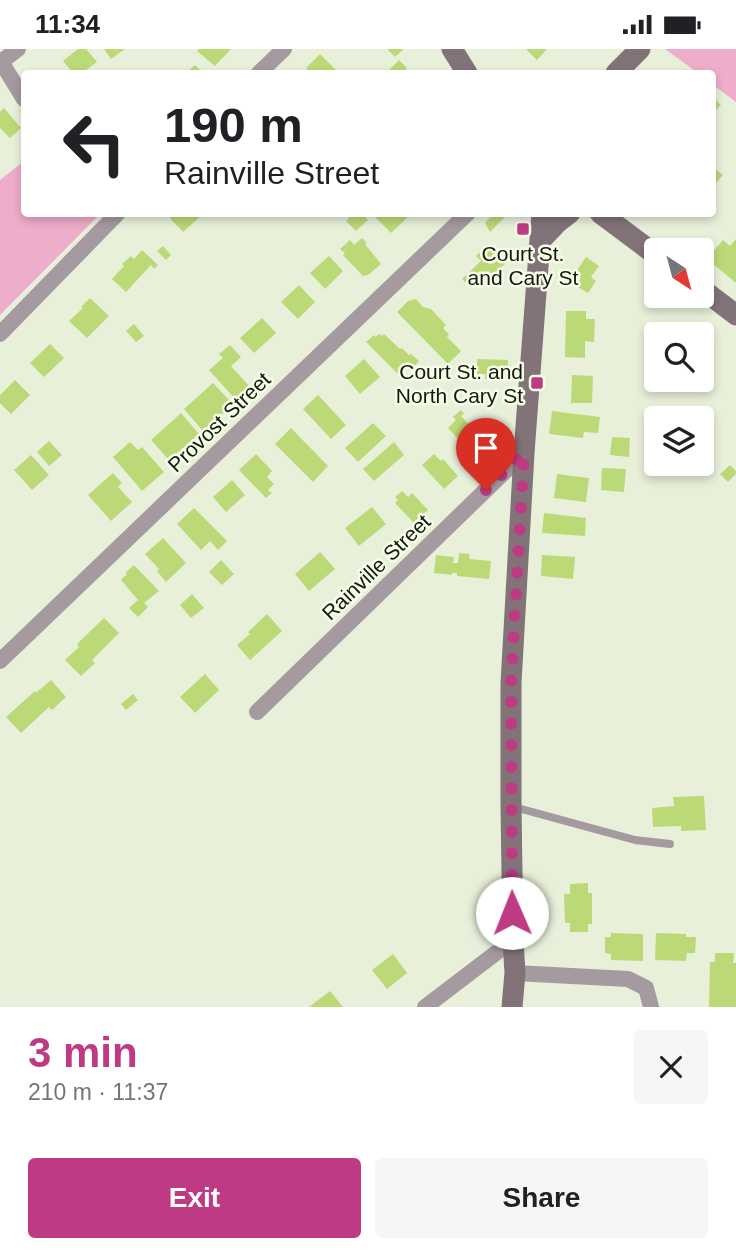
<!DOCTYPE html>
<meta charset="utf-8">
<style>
:root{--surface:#fff;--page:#f6f6f6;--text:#202124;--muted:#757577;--accent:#be3b83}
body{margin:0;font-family:Arial,sans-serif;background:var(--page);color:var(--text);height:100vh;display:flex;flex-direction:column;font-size:26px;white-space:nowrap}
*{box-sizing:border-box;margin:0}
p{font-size:23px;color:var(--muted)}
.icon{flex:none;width:38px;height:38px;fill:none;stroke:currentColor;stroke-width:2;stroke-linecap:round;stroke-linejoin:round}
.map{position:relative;height:958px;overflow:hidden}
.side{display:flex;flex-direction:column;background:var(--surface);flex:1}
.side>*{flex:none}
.hud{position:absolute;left:21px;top:21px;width:695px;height:147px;border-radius:7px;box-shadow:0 4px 10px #0003;background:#fff;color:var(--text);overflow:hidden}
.needle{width:46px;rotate:144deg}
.controls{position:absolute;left:644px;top:189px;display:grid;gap:14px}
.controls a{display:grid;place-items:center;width:70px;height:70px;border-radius:7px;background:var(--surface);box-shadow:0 4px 10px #0003;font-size:35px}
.pin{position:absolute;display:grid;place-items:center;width:60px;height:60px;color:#fff;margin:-72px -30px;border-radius:50% 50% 50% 0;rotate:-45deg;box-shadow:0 0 7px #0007}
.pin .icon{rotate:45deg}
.me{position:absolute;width:77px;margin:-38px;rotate:359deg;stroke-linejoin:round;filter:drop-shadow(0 0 5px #0008)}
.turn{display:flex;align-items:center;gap:24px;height:147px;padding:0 28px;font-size:32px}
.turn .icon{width:91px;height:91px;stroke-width:2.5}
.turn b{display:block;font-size:49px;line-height:60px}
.round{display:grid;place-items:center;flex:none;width:74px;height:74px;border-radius:7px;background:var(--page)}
.overview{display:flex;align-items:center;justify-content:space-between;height:119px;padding:0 28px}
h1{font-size:42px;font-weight:600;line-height:52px;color:var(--accent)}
.primary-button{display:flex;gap:14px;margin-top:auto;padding:14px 28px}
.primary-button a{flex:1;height:80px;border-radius:7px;background:var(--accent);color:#fff;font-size:28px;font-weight:600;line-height:80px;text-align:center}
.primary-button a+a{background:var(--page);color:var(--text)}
.status{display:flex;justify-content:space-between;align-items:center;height:49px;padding:0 35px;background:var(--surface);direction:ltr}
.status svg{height:19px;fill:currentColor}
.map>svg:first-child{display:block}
.green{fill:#eeadca}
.building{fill:#bcd978}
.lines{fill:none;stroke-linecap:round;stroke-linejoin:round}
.lane{stroke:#a59a9f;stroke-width:8}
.street{stroke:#a59a9f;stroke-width:16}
.secondary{stroke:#827379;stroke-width:21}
.route{stroke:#be3b83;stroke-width:12;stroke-dasharray:0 21.6}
.poi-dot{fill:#be3b83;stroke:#f6fde7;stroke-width:2.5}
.labels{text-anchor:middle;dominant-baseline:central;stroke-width:5;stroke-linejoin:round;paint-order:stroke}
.poi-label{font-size:21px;fill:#151810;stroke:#f6fde7}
.street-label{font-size:21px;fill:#151810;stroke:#f6fde7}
</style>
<div class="status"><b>11:34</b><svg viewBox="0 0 49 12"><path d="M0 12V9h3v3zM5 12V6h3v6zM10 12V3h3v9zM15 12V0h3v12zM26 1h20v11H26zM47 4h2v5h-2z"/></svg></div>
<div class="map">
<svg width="736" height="958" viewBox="0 0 736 958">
<rect width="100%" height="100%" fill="#e8f0da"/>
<path class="green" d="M665,0H736V53L712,35V24H698Z
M24,112V164L100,165L0,266V131Z"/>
<path class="building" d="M78,0H86L97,13L82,24H73L63,12Z
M104,0H125L111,10Z
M199,0H231L215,17L197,2Z
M387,0H404L395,8Z
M526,0H547L537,11Z
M320,5L339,24H311L306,19Z
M399,11L407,19L402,24H386Z
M195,16L203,24H186Z
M712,47L721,56L712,65Z
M4,59L21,79L10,89L0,79V63Z
M712,117L723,126L715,135L712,132Z
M174,164H200L202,166L183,183L170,169Z
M353,164H362L368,171L356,182L346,172Z
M371,164H407L409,167L391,184Z
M494,164H502L505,168L490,183L485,174Z
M362,189L367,194L365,195L381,215L368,226L363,227L343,206L345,204L340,200L350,191L354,196Z
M736,190V234L707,210L723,191L730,197Z
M488,196L505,215L492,226L488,222L470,238L462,230L481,212L476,207Z
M163,197L171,206L166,211L157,202Z
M142,201L158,216L154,220L151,216L126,243L112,230L124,217L122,215L131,207L134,210Z
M329,207L343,222L325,240L310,224Z
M586,208L599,217L591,228L596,232L588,244L576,237L581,229L575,224Z
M299,236L315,253L298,270L281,253Z
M90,249L109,267L87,289L69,272L83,259L81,258Z
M416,250L423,258L431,260L446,276L443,279L449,285L447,288L461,302L448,315L397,263L408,252Z
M566,262H586V270H595L594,293L585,292V309L565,308Z
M262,269L276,284L254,304L240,289Z
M134,275L144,287L136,293L126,282Z
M379,285L382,287L384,285L400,300L402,299L409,306L411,305L419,312L410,322L407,319L400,327L366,293L374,286L376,288Z
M50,295L64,309L44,328L30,314Z
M230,296L241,308L231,317L250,338L236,351L209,321L223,309L219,305Z
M364,310L380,328L360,345L345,327Z
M477,310L508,311V330H485V325H477Z
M572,326L593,327L592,354H571Z
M15,331L30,346L11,365L0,354V346Z
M213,334L233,355L203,382L184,360Z
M318,346L346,376L331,390L303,360Z
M461,361L464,365L461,367L489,397L488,402L479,412L448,379L456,371L453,368Z
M552,362L600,368L598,384L584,383L583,389L549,385Z
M181,364L199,385L169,411L151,391Z
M373,374L386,387L358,413L345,399Z
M291,379L328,417L313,433L275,395Z
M612,388L630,389L629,408L610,406Z
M49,392L62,406L49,417L37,403Z
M130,393L138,401L142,398L164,423L142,442L113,408Z
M394,393L404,406L374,432L363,420Z
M256,405L272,422L267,428L274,435L268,441L272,444L266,449L239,421Z
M434,405L441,412L443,410L458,427L444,440L422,416Z
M31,406L49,426L32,441L14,421Z
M730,416L736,422V425L728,433L720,425Z
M602,419L626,420L624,443L601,441Z
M113,424L122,434L118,438L132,453L111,472L88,446Z
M557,425L589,429L586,453L554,449Z
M232,431L245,446L226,463L213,448Z
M402,442L408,448L412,444L428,461L414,474L395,454L398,451L395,448Z
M372,458L386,475L359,497L345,479Z
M194,459L227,492L218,501L210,492L201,501L177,475Z
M544,464L586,469L585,487L542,484Z
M163,489L186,514L166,533L157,522L159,520L145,505Z
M320,503L335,520L309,542L295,525Z
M459,504L470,505L469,510L491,512L489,530L457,527V524H452V526L434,524L436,506L454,508L453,514H458Z
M542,506L575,508L573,530L541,527Z
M221,511L234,525L222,536L209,523Z
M134,516L159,542L144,554L148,558L138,568L129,559L138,551L121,531L123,528L126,527V523Z
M192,545L204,559L191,569L180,556Z
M267,565L282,582L250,611L237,596L250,585L248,583Z
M104,569L119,584L92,611L95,614L81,627L65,611L79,598L77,595Z
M205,625L219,641L195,664L180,648Z
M51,631L66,648L52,661L49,658L21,684L6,668L35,642L36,644Z
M133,645L138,651L126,661L121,655Z
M704,747L706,781L681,782V777L653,778L652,759L674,757L673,748Z
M588,834V844H592V875H588V883H570V874H565L564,845H570V835Z
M611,884L643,885V912L611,911V905L605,904V888H611Z
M656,884L686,885V888H696L695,904H687L686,912L655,911Z
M715,904H734L733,914H736V958H709L710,913H715Z
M393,905L407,924L387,940L372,921Z
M330,942L343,958H309Z"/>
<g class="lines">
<path class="lane" d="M514,758L635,791L670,795"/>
<path class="street" d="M0,11L24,50
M1,13L18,0
M259,24L284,0
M0,285L118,164
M0,612L468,164
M257,663L524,404
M515,924L628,930L646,939L651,958
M425,958L513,891"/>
<path class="secondary" d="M452,0L467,24
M616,24L640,0
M600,164L656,206
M540,192L557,174L570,164
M702,240L736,266
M512,958L515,924L513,891L511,757V634L524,404L542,164"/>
</g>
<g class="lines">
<path class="route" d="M486,441L524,404L511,634L512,864"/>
</g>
<g class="poi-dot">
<rect x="516" y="173" width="14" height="14" rx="3.5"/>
<rect x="530" y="327" width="14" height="14" rx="3.5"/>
</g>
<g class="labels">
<g class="poi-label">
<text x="523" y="204">Court St.<tspan x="523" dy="24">and Cary St</tspan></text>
<text x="523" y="322" text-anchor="end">Court St. and<tspan x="523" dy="24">North Cary St</tspan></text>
</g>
<g class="street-label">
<text transform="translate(219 373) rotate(-44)">Provost Street</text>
<text transform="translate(376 518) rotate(-44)">Rainville Street</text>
</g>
</g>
</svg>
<div class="controls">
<a><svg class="needle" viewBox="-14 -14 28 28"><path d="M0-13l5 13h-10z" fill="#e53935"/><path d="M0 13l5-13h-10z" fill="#757577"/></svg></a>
<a><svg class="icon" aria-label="search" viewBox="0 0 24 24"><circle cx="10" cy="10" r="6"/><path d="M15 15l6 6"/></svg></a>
<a><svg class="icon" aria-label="layers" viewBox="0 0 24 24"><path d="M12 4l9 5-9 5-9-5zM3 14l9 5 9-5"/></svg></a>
</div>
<div class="pin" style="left:486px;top:441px;background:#d93025"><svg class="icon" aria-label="arrive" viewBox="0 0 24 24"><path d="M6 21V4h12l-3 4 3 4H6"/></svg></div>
<svg class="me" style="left:512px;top:864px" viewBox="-20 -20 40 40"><circle r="19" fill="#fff"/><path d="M0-13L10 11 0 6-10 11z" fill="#be3b83"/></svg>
<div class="hud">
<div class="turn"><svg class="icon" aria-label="left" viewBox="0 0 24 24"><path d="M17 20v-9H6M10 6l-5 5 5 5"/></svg><div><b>190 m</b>Rainville Street</div></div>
</div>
</div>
<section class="side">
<div class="overview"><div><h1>3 min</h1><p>210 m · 11:37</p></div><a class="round"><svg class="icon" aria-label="close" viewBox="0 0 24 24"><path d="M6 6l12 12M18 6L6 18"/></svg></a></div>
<div class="primary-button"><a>Exit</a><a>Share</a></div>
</section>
